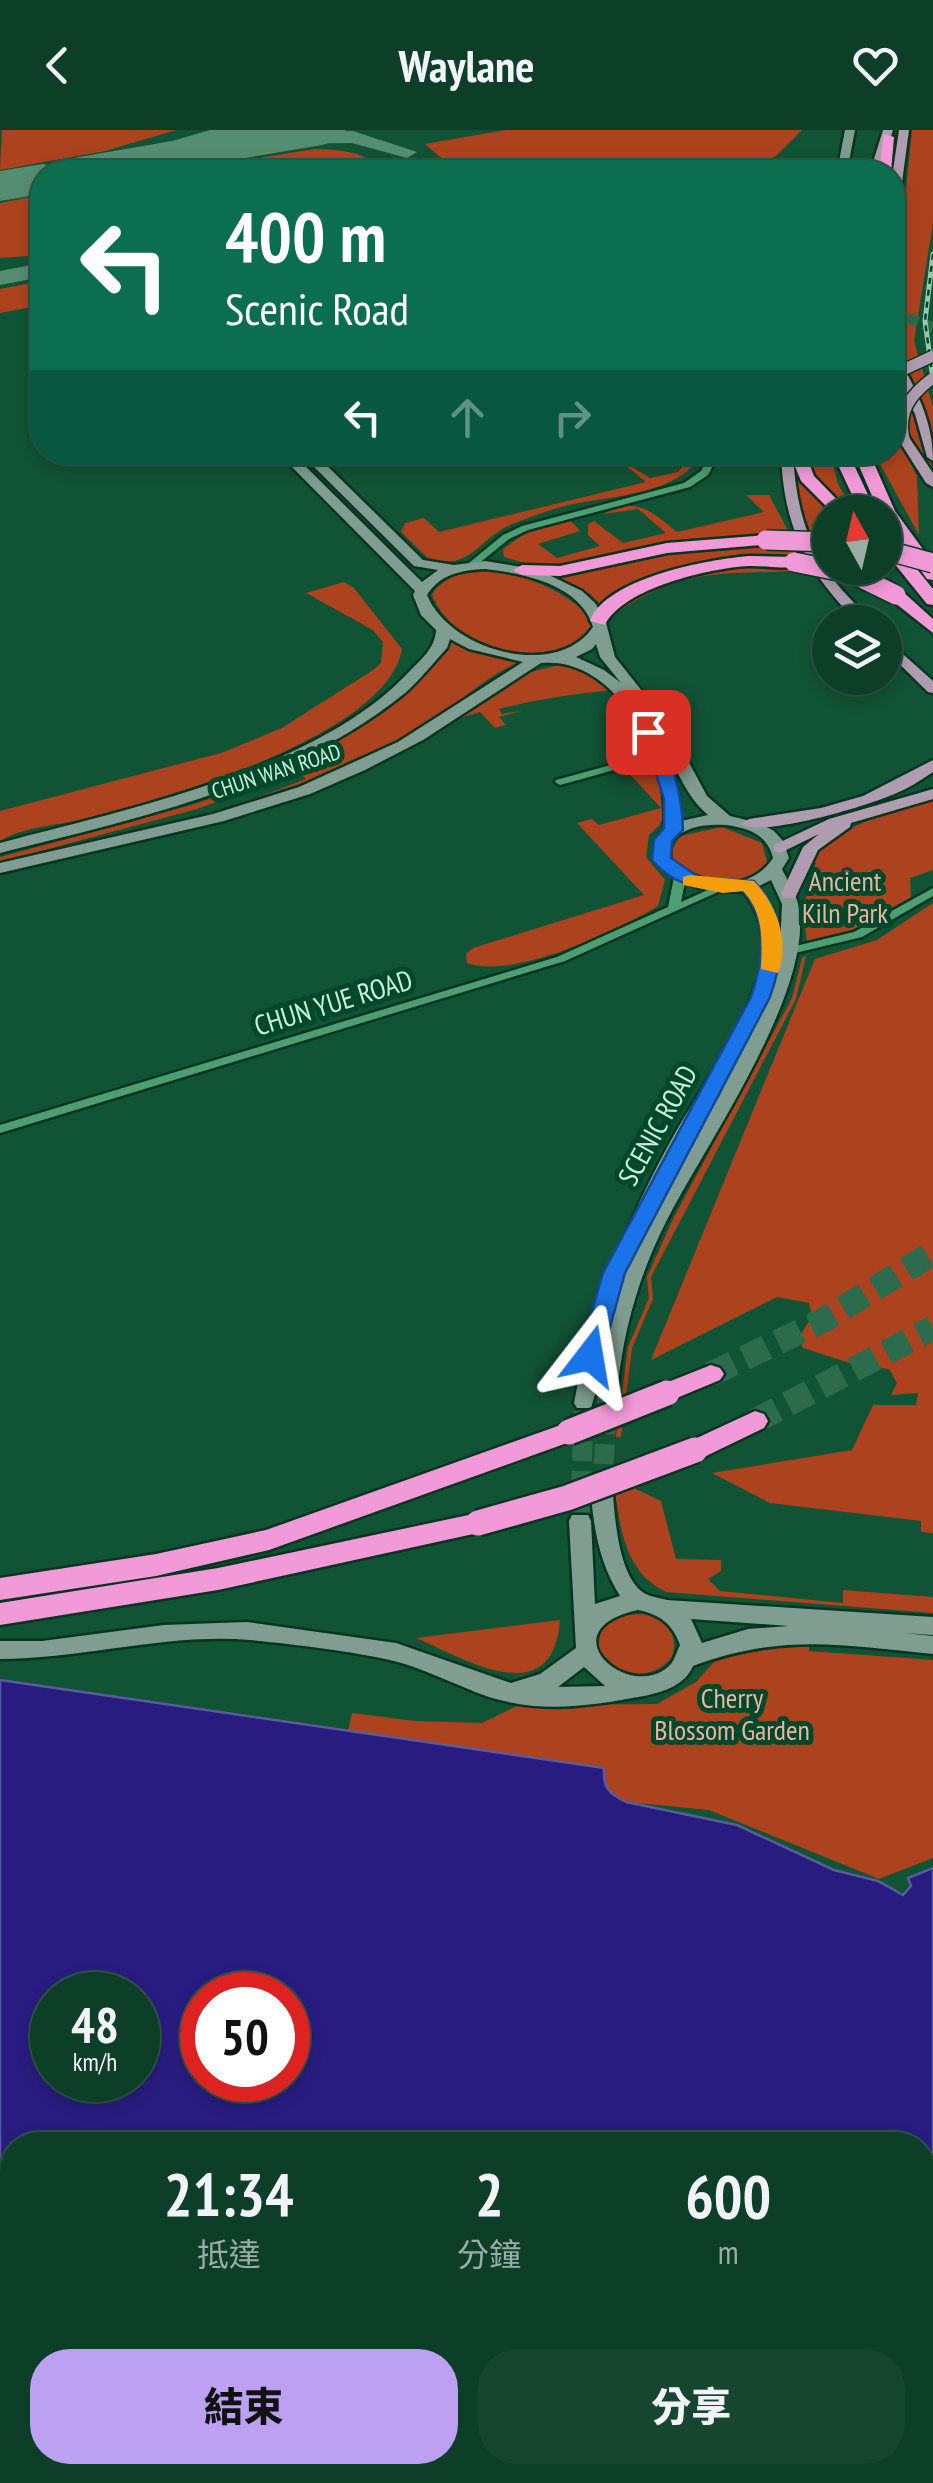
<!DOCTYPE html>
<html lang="zh-TW">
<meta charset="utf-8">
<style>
:root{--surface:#0d3e28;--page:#164530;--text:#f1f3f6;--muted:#9aaea8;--line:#2d5745;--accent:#bca0f2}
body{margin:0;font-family:"PT Sans Narrow","Noto Sans TC",sans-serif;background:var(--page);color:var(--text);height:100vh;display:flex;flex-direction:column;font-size:38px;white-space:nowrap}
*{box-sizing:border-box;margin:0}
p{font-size:32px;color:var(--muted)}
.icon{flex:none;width:55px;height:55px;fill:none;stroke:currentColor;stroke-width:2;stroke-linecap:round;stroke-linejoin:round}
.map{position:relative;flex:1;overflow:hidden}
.details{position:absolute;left:0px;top:2002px;width:935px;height:352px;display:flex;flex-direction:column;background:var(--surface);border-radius:40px 40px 0 0;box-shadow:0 5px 15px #0003,0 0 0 2px var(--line)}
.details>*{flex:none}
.guide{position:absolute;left:30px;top:30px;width:875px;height:305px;border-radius:40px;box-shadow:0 5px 15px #0003,0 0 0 2px var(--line);background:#0b6e4f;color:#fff;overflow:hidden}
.needle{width:65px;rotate:352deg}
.tools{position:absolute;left:812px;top:365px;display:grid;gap:20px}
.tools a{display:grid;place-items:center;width:90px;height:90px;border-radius:50%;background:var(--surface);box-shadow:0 5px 15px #0003,0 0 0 2px var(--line);font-size:50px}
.speed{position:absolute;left:30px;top:1842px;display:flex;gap:20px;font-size:50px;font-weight:700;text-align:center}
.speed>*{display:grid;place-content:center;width:130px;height:130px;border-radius:50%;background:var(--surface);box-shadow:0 5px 15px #0003,0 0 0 2px var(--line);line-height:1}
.speed small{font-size:25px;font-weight:400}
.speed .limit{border:15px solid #d22;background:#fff;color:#111}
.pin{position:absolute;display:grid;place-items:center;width:85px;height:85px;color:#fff;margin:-42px;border-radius:20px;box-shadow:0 5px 15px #0006}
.me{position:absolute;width:110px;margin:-55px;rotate:14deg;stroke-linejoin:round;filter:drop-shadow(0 0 8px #0008)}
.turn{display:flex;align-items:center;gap:35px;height:210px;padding:0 30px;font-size:45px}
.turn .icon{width:130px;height:130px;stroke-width:2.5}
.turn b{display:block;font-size:70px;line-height:85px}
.lanes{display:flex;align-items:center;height:95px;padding:0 30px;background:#0003;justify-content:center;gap:50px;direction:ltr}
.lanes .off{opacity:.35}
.eta{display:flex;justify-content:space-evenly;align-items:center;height:170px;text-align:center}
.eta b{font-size:60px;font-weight:800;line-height:70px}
.action{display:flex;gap:20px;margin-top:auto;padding:20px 30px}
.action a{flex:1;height:115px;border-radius:40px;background:var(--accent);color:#111;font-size:40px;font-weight:800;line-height:115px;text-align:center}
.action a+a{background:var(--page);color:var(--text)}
header{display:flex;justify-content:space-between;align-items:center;height:130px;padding:0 30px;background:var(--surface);font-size:45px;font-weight:800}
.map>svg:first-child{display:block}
.green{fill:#ad431e}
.water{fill:#291c80;stroke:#595c9a;stroke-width:2.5;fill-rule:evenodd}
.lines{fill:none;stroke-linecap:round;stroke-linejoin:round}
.ferry{stroke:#cfd3ee;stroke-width:4;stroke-dasharray:16 12;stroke-linecap:butt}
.taxiway{fill:#558d72;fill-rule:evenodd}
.runway{fill:#558d72;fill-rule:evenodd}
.secondary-tunnel-far1{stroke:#2d6b4d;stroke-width:11;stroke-dasharray:11 6;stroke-linecap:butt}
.secondary-tunnel{stroke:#2d6b4d;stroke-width:20;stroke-dasharray:20 10;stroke-linecap:butt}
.highway-tunnel{stroke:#2d6b4d;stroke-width:25;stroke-dasharray:25 12;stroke-linecap:butt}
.street-casing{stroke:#073520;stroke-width:5}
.secondary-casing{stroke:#073520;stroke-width:5}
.primary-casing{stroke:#073520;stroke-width:5}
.highway-casing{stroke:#073520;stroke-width:5}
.street{fill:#4d9e73;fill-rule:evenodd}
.secondary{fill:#7f9d91;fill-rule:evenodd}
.primary{fill:#b09caf;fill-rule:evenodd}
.highway{fill:#f29ad7;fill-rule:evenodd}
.rail-casing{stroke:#99c7ae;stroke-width:5}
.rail{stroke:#00482b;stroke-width:2.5;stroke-dasharray:6;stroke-linecap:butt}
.primary-bridge-casing{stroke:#073520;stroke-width:14;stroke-linecap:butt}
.highway-bridge-far1-casing{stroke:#073520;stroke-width:22;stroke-linecap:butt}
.highway-bridge-casing{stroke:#073520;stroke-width:30;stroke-linecap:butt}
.primary-bridge{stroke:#b09caf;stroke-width:11}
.highway-bridge-far1{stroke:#f29ad7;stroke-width:19}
.highway-bridge{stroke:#f29ad7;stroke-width:25}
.route{fill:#1a73e8;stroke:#114b97;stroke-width:2.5}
.slow{fill:#f59e0b}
.labels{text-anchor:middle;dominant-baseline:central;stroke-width:10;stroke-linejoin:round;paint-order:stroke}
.far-street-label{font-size:22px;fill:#c9f0d8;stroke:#00482b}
.park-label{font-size:28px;fill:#eeb3a0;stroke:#00482b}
.street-label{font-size:28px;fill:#c9f0d8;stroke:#00482b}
</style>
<header><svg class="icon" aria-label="back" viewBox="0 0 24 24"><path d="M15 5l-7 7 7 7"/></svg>Waylane<svg class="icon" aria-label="heart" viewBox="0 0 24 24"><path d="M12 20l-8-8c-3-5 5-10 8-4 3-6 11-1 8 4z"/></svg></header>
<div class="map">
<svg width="933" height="2353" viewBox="0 0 933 2353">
<rect width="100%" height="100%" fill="#115335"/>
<path class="green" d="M2,0H176L105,21L0,40Z
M506,0H802L776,26L739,42H449L446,32L425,14Z
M912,0H933V93L914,211L933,277V307L893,194Z
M315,19C338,20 369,20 380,42H170Z
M42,65V125L0,128V73Z
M42,151V175L0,183V159Z
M893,224L925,303L933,343L912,309L898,310L917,346L919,405L874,323L892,322Z
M610,323L650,348L678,342L695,323H704C675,365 619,365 573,374C554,378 533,386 515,393C480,405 472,442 429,429L401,402L405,393L424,388L439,402L646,352Z
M805,323H830L838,354L854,382H847C827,364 812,349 805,323Z
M791,345H802L837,382H830V406H807Z
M746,365H769L809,440C725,446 686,434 612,486L590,464L553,445L565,437L543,438L504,427L503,419L528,401L570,390L580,401L538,414L557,428L600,416L588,405V394L594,391L623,413L666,403L638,379L604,384C634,365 653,382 677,402L764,382Z
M494,440C532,448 562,460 591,487V501C550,547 450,519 432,464C447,443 469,441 494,440Z
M344,452L354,458L402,519C387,606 164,669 88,688C58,696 28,695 0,711V681L221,623L282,598L373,540L381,533L383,512L373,500L306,463Z
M452,511L517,533C483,548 459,574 428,594C394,618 290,669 251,670L306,649L298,642L197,679L0,732V727L195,674L291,640L288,637L389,575Z
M559,535L579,537L612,560C574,564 538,569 499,579L502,584L524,580L499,587L506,595L495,598L480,582L456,589L510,547Z
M641,635L659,641L668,676L659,696L649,705L646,727L665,750L658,776C617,801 513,850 467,833L466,824L473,818L644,765L577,693L592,689L599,695L661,678L627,641Z
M933,671V740L910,748L911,767L852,804L807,813L803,777L816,733L809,732C840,693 887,684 933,671Z
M722,697L762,713L767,732C746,759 680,760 671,722L680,706Z
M933,773V1403L921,1402V1391L770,1373L712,1343L852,1320L873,1275H916L918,1263L891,1265L897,1253L889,1239L853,1234L803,1218L799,1207L812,1187L809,1173L777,1167L651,1230L815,829L877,810Z
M814,821L806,826L796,869L651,1147L653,1169L632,1218L621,1307H616L628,1217L649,1168L647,1147L674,1087L792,868L802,828Z
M613,1348L661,1371L676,1429L721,1430V1441L708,1449L720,1461L843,1473V1460L933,1467V1483L666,1462C622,1441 620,1393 613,1348Z
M647,1484C667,1492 679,1504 672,1527C651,1553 612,1548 598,1517L601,1499L620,1485Z
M560,1490C553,1583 467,1530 416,1508Z
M783,1515H809V1521L933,1530V1728L879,1749L709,1680L626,1672L610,1664L603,1655V1638L348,1601L352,1583L415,1591L482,1593L519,1575L657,1574L696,1552L714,1532L752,1519Z"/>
<path class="water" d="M0,1550L604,1638C603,1658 608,1663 626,1672L737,1695L834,1740L878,1751L903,1765L911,1756L908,1748L933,1738V2353H0ZM52,1865H138V1950H52ZM202,1865H288V1950H202ZM12,2015H922V2342H12Z"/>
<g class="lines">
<path class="ferry" d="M0,2049L12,2052
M922,2162L933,2161"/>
<path class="taxiway" d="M210,0H239C214,24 102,44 67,42Z
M353,1L417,22L407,28L352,13L278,14L268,8L278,2Z
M42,133V147L0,155V141Z"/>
<path class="runway" d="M236,0H346L339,10L322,15L163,42H42V64L0,71V41L42,34L57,37L61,31L79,27Z"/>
<path class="secondary-tunnel-far1" d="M892,181L933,198"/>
<path class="secondary-tunnel" d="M602,1364L608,1255
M580,1391L584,1273"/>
<path class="highway-tunnel" d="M711,1244L822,1191L933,1123
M755,1291L933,1198"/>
<g class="street-casing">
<path id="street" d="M711,322H720L708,345L690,357L528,400L509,409L472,439L464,437L503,405L522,396L684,353L701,341Z
M647,625L667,629L668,631L663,634L647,631L560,655L555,652L556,650Z
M680,744L686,747L681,772L719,755L723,754L729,757L565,831L0,1003V995L557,827L668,777L674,747Z
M933,758V766L862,807L791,824L785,820L787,818L854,802Z"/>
</g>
<g class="secondary-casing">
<path id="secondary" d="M845,0H855L847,42H837Z
M277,322H291L422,452L438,440L414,436L299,322H313L423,430L454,435L485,431L522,437L547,444L582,461L595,473L605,489L615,527L669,595L707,666L730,686L759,693L774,701L783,711L789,728L782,739C787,750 796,763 798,774C817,856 706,1014 668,1088C641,1140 624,1196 618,1255L608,1262L601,1260L598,1254L591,1278H577L574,1273C592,1176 627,1089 675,1003C702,956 748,891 760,840C767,811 762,785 743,761C710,764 676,756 654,730L655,710L665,699C664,683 665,667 661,652C647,597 605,527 541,533L423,610L365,640L310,664L224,691L0,743V733L213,684L299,657L398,612L523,532L469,519L450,509L447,518C433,533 420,550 405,563C292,655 138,688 0,723V713C127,679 315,641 408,543C421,529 435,519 436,500L421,485L413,465L415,461ZM485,439C523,443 581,455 593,497C556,551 449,520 427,465C440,444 462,440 485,439ZM596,514L600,527L621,553L604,540L576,527L592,519ZM649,589C671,619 679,661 708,685L681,691C679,653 669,622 649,589ZM726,695C748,698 767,704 773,728C749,765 699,756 670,729L671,711C687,696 704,694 726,695ZM771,750L782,774L780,821L773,781L757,757ZM759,885L720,965L660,1067Z
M602,1356L610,1358L613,1364C615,1390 619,1447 644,1463C650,1467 661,1468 667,1470L933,1487V1505L904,1503L933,1506V1524C842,1515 782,1503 693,1536C685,1555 664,1562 644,1566C589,1576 541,1584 486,1566C456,1555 425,1539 394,1531C353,1521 292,1514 250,1510C167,1503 83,1529 0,1529V1511H42L164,1495L247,1492L396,1513L511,1553L540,1544L576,1518L569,1391L572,1385H588L591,1391L595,1474L620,1466C600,1434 594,1401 591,1364L594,1358ZM638,1480C659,1484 673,1494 680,1515C677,1521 674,1532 669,1536C629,1573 546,1500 638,1480ZM691,1489L789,1496L748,1499L702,1513ZM584,1537L605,1556L558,1557Z"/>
</g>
<g class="primary-casing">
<path id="primary" d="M883,0H893L880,42H870Z
M899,0H909L897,90L892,93V47Z
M892,223L898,226C916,261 933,290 933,331L927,327L915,284L892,239Z
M900,306H908L933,343V357L926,353L898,309Z
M781,322H793C795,370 805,412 834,450C845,465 861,478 871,492H857C806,440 783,396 781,322Z
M885,508L933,551V563L928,562L885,520Z
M933,630V642C920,651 907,659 892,665C867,676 760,708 741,694L749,689L821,678L863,666Z
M933,659V669L851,693L850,697L818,720L795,768H783L781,764L803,717L819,704L780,723L774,721V715L829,689Z"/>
</g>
<g class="highway-casing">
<path id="highway" d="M884,4L894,7L891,42H879Z
M789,322H805L814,346L849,382H832L801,351Z
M832,322H848L876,382H860Z
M853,322H869L895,381L933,433V450L927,449L885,391V382H879Z
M766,405L774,410L772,414L667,423L560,446L522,445L513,440L522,435L560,436L667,413Z
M885,406L891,407L933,459V475L927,474L885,422Z
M750,426L794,427L803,432C790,442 765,435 749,436C710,438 623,458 605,495L590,491C606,448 709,429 750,426Z
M890,461H902L933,489V503L890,469Z
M711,1235L720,1238L724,1244L720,1250L667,1272L658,1270L654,1263L658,1256Z
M755,1281L764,1284L768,1291L764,1298L704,1327H686L682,1320L686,1313Z
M569,1292L578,1295L582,1302L578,1309L269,1420L156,1446L0,1470V1448L156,1424L266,1400Z
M478,1383L488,1386L492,1393L488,1400L478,1403L218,1460L0,1495V1473L218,1438Z"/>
</g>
<use href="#street" class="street"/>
<use href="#secondary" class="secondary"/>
<use href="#primary" class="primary"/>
<use href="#highway" class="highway"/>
<g class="rail-casing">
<path id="rail" d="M933,124L925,191L933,250"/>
</g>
<use href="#rail" class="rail"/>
<g class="primary-bridge-casing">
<path id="primary-bridge" d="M892,245L933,226
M904,309C898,281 911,264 933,248"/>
</g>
<g class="highway-bridge-far1-casing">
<path id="highway-bridge-far1" d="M766,410L830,412
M885,420L933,433
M794,432L853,444L896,465"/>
</g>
<g class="highway-bridge-casing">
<path id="highway-bridge" d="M569,1302L667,1263
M478,1393L567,1368L695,1320"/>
</g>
<use href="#primary-bridge" class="primary-bridge"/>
<use href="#highway-bridge-far1" class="highway-bridge-far1"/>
<use href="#highway-bridge" class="highway-bridge"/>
</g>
<path class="route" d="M642,599L657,602C673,635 682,663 683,700L672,711L671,728L700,748L754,751C786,785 785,825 770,867L625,1143L602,1226L590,1234L579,1226L603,1143L751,867C763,832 770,790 742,760C705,759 678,760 652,730L654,710L664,698V669Z"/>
<path class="slow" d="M690,745L754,751C777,775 790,811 778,843L761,839C762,810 764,783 743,761L723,763L683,755V747Z"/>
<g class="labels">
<g class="far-street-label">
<text transform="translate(276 641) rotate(-18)">CHUN WAN ROAD</text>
</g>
<g class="park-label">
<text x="845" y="750">Ancient<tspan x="845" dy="32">Kiln Park</tspan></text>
<text x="732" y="1567">Cherry<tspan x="732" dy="32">Blossom Garden</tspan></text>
</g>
<g class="street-label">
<text transform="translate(333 872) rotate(-17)">CHUN YUE ROAD</text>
<text transform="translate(657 995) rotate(-61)">SCENIC ROAD</text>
</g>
</g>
</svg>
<div class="tools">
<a><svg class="needle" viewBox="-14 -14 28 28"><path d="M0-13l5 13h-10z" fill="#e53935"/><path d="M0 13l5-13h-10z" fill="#9aaea8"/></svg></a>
<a><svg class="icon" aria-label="layers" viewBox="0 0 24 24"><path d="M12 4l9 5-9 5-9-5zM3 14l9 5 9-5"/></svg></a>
</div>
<div class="speed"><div>48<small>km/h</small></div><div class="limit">50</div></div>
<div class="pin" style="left:648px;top:602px;background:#d93025"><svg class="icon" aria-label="arrive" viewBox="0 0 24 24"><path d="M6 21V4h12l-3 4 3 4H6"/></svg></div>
<svg class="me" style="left:590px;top:1226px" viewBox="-20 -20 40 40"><path d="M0-17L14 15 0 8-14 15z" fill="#1a73e8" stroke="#fff" stroke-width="4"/></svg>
<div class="guide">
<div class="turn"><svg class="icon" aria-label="left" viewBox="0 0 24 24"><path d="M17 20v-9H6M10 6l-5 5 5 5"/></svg><div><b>400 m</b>Scenic Road</div></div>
<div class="lanes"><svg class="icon" aria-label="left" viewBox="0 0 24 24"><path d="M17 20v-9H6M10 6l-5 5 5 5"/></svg><svg class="icon off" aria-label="ahead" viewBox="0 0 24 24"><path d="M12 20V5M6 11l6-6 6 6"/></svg><svg class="icon off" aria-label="right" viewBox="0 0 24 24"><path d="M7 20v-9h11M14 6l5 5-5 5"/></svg></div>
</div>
<section class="details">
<div class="eta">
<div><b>21:34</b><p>抵達</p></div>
<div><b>2</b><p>分鐘</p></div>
<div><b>600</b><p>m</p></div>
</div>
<div class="action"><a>結束</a><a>分享</a></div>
</section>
</div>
